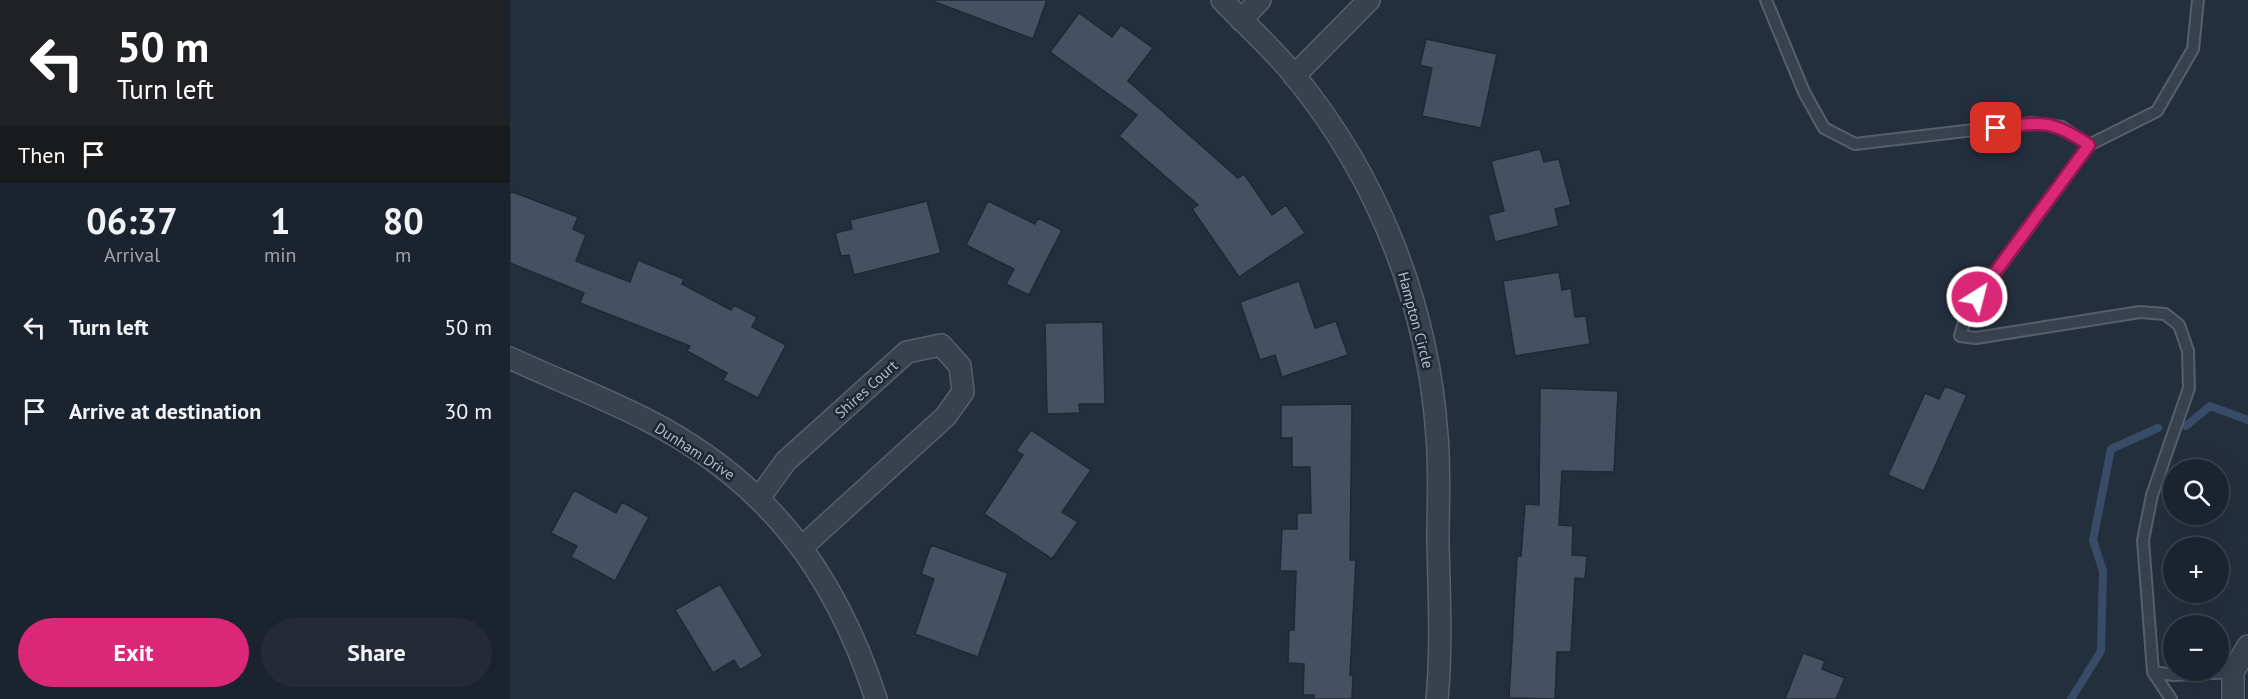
<!DOCTYPE html>
<meta charset="utf-8">
<style>
:root{--surface:#1b232e;--page:#242b36;--text:#f1f3f6;--muted:#a0a4aa;--line:#39404a;--accent:#db2777}
body{margin:0;font-family:"PT Sans",sans-serif;background:var(--page);color:var(--text);height:100vh;display:flex;flex-direction:column;font-size:22px;white-space:nowrap}
*{box-sizing:border-box;margin:0}
p{font-size:20px;color:var(--muted)}
.icon{flex:none;width:33px;height:33px;fill:none;stroke:currentColor;stroke-width:2;stroke-linecap:round;stroke-linejoin:round}
.map{position:relative;flex:1;overflow:hidden}
.details{display:flex;flex-direction:column;background:var(--surface);width:510px}
.details>*{flex:none}
.top-card{background:#202124;color:#fff;overflow:hidden}
.controls{position:absolute;left:1653px;top:459px;display:grid;gap:12px}
.controls a{display:grid;place-items:center;width:66px;height:66px;border-radius:50%;background:var(--surface);box-shadow:0 6px 24px #0002,0 0 0 2px var(--line);font-size:30px}
.pin{position:absolute;display:grid;place-items:center;width:51px;height:51px;color:#fff;margin:-26px;border-radius:12px;box-shadow:0 3px 9px #0006}
.me{position:absolute;width:66px;margin:-33px;rotate:36deg;stroke-linejoin:round;filter:drop-shadow(0 0 4px #0008)}
.turn{display:flex;align-items:center;gap:21px;height:126px;padding:0 18px;font-size:27px}
.turn .icon{width:78px;height:78px;stroke-width:2.5}
.turn b{display:block;font-size:42px;line-height:51px}
.then{display:flex;align-items:center;height:57px;padding:0 18px;background:#0003;gap:12px;font-size:22px}
.eta{display:flex;justify-content:space-evenly;align-items:center;height:102px;text-align:center}
.eta b{font-size:36px;font-weight:700;line-height:42px}
.action{display:flex;gap:12px;margin-top:auto;padding:12px 18px}
.action a{flex:1;height:69px;border-radius:36px;background:var(--accent);color:#fff;font-size:24px;font-weight:700;line-height:69px;text-align:center}
.action a+a{background:var(--page);color:var(--text)}
ul{padding:0;list-style:none}
li{display:flex;align-items:center;gap:18px;height:84px;padding:0 18px}
li div{flex:1}
li b{display:block;font-size:22px}
li em{font-style:normal}
main{display:flex;flex:1;min-height:0}
.map>svg:first-child{display:block}
.lines{fill:none;stroke-linecap:round;stroke-linejoin:round}
.stream{stroke:#394c67;stroke-width:8}
.building{fill:#455162;stroke:#1f2835;stroke-width:1.5}
.service-casing{stroke:#565f6c;stroke-width:14}
.minor-casing{stroke:#565f6c;stroke-width:24}
.service{stroke:#38414e;stroke-width:10}
.minor{stroke:#38414e;stroke-width:21}
.route-casing{stroke:#8e194d;stroke-width:15}
.route{stroke:#db2777;stroke-width:10}
.labels{text-anchor:middle;dominant-baseline:central;stroke-width:5;stroke-linejoin:round;paint-order:stroke}
.street-label{font-size:15px;fill:#b4bcc9;stroke:#1d2633}
</style>
<main>
<section class="details">
<div class="top-card">
<div class="turn"><svg class="icon" aria-label="left" viewBox="0 0 24 24"><path d="M17 20v-9H6M10 6l-5 5 5 5"/></svg><div><b>50 m</b>Turn left</div></div>
<div class="then">Then<svg class="icon" aria-label="arrive" viewBox="0 0 24 24"><path d="M6 21V4h12l-3 4 3 4H6"/></svg></div>
</div>
<div class="eta">
<div><b>06:37</b><p>Arrival</p></div>
<div><b>1</b><p>min</p></div>
<div><b>80</b><p>m</p></div>
</div>
<ul>
<li><svg class="icon" aria-label="left" viewBox="0 0 24 24"><path d="M17 20v-9H6M10 6l-5 5 5 5"/></svg><div><b>Turn left</b></div><em>50 m</em></li>
<li><svg class="icon" aria-label="arrive" viewBox="0 0 24 24"><path d="M6 21V4h12l-3 4 3 4H6"/></svg><div><b>Arrive at destination</b></div><em>30 m</em></li>
</ul>
<div class="action"><a>Exit</a><a>Share</a></div>
</section>
<div class="map">
<svg width="1738" height="699" viewBox="0 0 1738 699">
<rect width="100%" height="100%" fill="#242f3e"/>
<g class="lines">
<path class="stream" d="M1676,426L1700,406L1738,420
M1561,699L1591,651L1593,571L1583,540L1601,449L1648,428"/>
</g>
<path class="building" d="M425,0H537L523,39L425,2Z
M569,13L602,37L611,25L643,48L618,81L728,178L734,174L762,215L776,205L795,233L729,277L682,209L688,205L609,136L627,115L540,52Z
M916,39L987,54L971,128L912,116L922,68L910,65Z
M1030,149L1034,162L1049,159L1061,205L1045,209L1049,226L985,242L978,215L994,211L981,161Z
M0,191L68,217L63,229L76,235L66,261L120,282L128,260L174,279L172,284L221,310L224,305L247,317L242,327L276,345L248,398L213,380L217,373L177,351L180,346L70,303L74,293L0,263Z
M417,201L431,253L344,275L339,255L331,256L325,233L342,229L340,220Z
M478,201L525,224L528,218L552,230L519,295L496,284L504,269L456,245Z
M1049,272L1052,290L1061,288L1065,317L1076,316L1080,344L1005,356L993,281Z
M789,281L805,328L826,321L838,355L772,377L765,355L750,360L730,302Z
M593,322L595,404H569L570,413L537,414L535,323Z
M1435,386L1457,395L1414,491L1378,475L1415,393L1429,399Z
M1030,388L1108,391L1104,472L1052,471L1049,525L1063,526L1062,555L1077,556L1075,579L1065,578L1061,652H1047L1045,699L999,698L1007,556H1011L1015,504L1029,505Z
M842,404L840,560H846L840,675L843,676L842,699H804V695H793L794,664L778,663L779,630H784L786,571H770L772,529H787V513H801L800,467H782V438H771V405Z
M521,430L581,470L552,512L568,522L542,559L474,514L513,455L506,451Z
M64,490L106,513L112,502L139,517L105,581L61,557L67,546L41,533Z
M421,545L498,573L468,657L405,634L424,579L411,574Z
M210,584L253,656L230,670L224,660L203,673L165,610Z
M1293,653L1315,661L1312,669L1335,678L1326,699H1275Z"/>
<g class="lines">
<g class="service-casing">
<path id="service" d="M1256,0L1294,92L1314,128L1345,144L1523,123L1552,127L1579,145
M1643,672L1664,675L1723,672
M1661,699L1643,672L1633,540L1642,495L1679,388L1678,351L1669,325L1655,314L1630,312L1466,338L1450,336L1457,312L1579,145L1647,111L1683,49L1688,0"/>
</g>
<g class="minor-casing">
<path id="minor" d="M712,0C736,25 762,48 784,75C868,177 918,305 927,436C930,470 928,506 928,540C929,593 932,647 927,699
M731,20L750,0
M784,76L859,0
M0,358C45,379 92,397 137,420C257,481 325,572 366,699
M249,498L276,461L397,352L431,345L450,366L453,392L436,416L291,548
M1723,699V672L1738,646"/>
</g>
<use href="#service" class="service"/>
<use href="#minor" class="minor"/>
</g>
<g class="lines">
<g class="route-casing">
<path id="route" d="M1467,297L1579,145C1541,119 1532,122 1486,128"/>
</g>
<use href="#route" class="route"/>
</g>
<g class="labels">
<g class="street-label">
<text transform="translate(906 320) rotate(75)">Hampton Circle</text>
<text transform="translate(356 389) rotate(-42)">Shires Court</text>
<text transform="translate(185 451) rotate(33)">Dunham Drive</text>
</g>
</g>
</svg>
<div class="controls">
<a><svg class="icon" aria-label="search" viewBox="0 0 24 24"><circle cx="10" cy="10" r="6"/><path d="M15 15l6 6"/></svg></a>
<a>+</a>
<a>−</a>
</div>
<div class="pin" style="left:1486px;top:128px;background:#d93025"><svg class="icon" aria-label="arrive" viewBox="0 0 24 24"><path d="M6 21V4h12l-3 4 3 4H6"/></svg></div>
<svg class="me" style="left:1467px;top:297px" viewBox="-20 -20 40 40"><circle r="17" fill="#db2777" stroke="#fff" stroke-width="3"/><path d="M0-11L8 9 0 5-8 9z" fill="#fff"/></svg>
</div>
</main>
